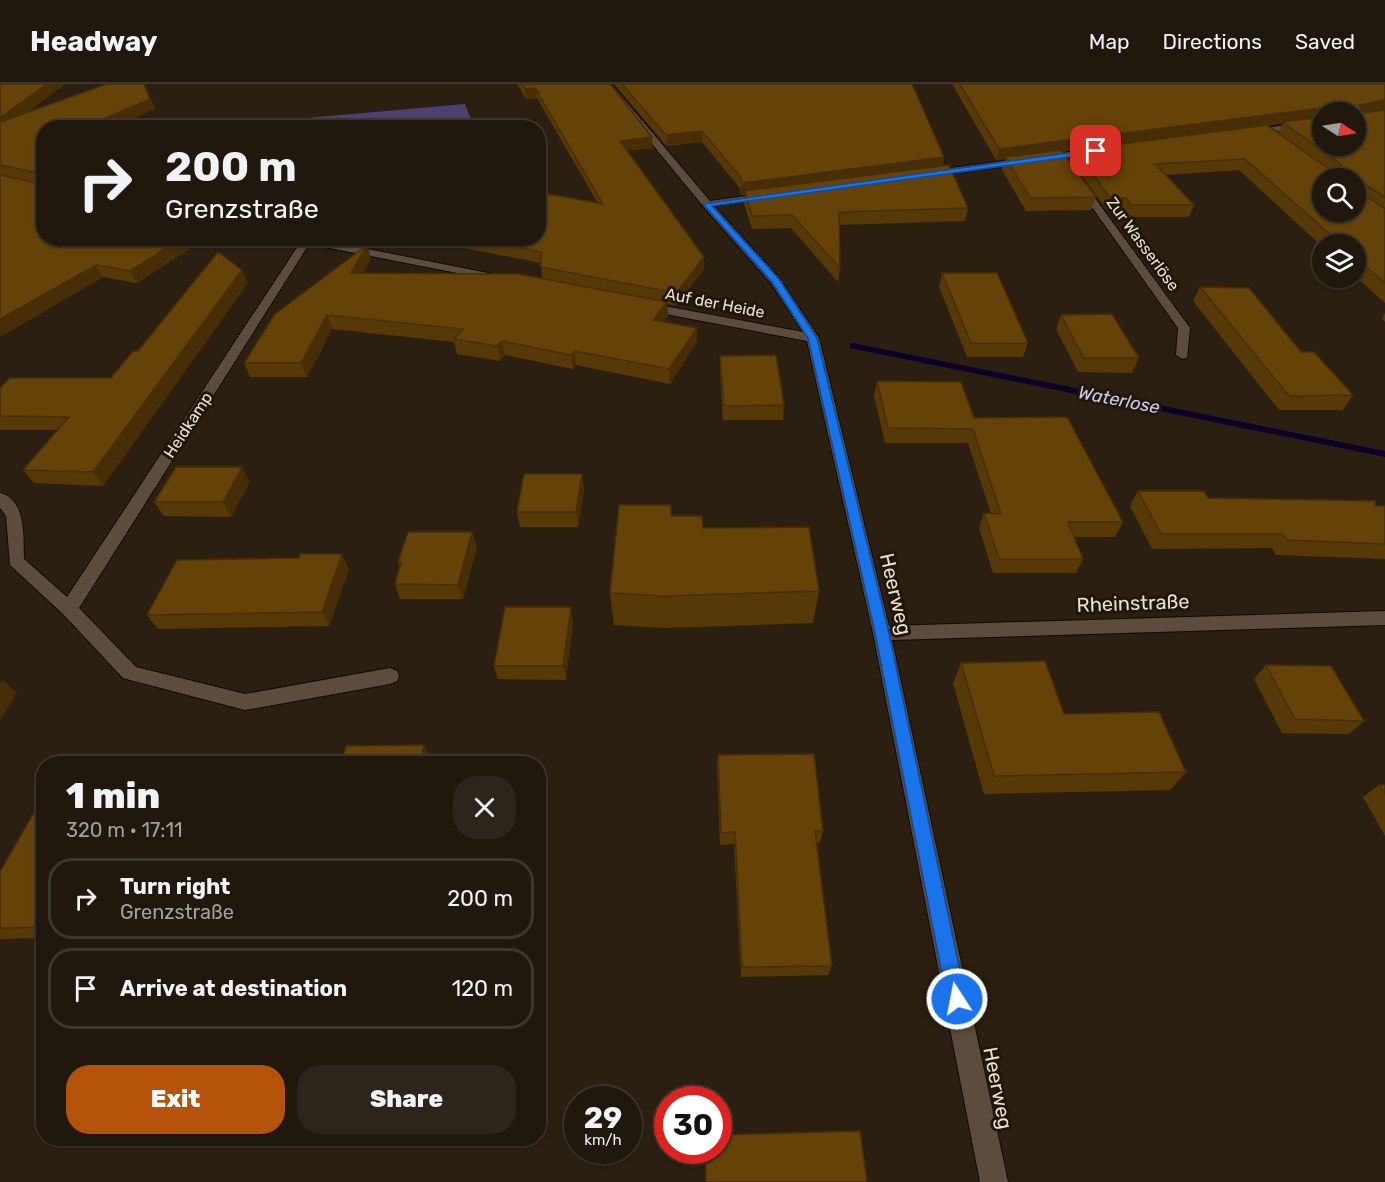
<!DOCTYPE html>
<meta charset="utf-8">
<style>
:root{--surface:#20170d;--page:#2d241b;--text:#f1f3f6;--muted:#a29f9d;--line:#3d362e;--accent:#b45309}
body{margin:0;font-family:Rubik,sans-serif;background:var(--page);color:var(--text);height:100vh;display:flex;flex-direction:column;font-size:22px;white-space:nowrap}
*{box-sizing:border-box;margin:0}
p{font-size:20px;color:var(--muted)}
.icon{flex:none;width:33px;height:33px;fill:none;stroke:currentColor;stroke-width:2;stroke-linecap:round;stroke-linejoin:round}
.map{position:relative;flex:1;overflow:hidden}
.panel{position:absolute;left:36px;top:672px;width:510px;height:390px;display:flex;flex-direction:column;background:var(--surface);border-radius:24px;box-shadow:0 2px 4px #0004,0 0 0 2px var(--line)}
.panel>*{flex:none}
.top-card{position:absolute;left:36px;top:36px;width:510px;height:126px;border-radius:24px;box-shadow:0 2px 4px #0004,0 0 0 2px var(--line);background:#20170d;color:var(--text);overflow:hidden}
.needle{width:39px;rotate:102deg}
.fabs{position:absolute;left:1312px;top:18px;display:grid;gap:12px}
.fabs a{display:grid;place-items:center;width:54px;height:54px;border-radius:50%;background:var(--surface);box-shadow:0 2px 4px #0004,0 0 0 2px var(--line);font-size:30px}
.speed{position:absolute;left:564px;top:1002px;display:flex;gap:12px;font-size:30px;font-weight:700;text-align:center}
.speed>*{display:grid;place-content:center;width:78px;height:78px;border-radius:50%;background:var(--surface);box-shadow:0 2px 4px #0004,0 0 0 2px var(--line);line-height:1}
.speed small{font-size:15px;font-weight:400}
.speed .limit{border:9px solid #d22;background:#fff;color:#111}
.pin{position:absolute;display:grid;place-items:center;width:51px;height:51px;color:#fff;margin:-26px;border-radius:12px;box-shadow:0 3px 9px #0006}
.me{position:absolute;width:66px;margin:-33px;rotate:349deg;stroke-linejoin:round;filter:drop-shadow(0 0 4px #0008)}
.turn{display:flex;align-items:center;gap:21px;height:126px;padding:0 30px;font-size:27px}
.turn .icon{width:78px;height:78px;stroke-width:2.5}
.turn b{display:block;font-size:42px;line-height:51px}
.round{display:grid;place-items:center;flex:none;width:63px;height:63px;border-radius:24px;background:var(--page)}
.summary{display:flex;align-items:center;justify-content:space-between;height:102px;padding:0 30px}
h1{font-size:36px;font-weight:800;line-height:45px}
.action{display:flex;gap:12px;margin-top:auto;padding:12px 30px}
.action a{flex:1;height:69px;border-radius:24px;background:var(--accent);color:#fff;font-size:24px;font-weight:800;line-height:69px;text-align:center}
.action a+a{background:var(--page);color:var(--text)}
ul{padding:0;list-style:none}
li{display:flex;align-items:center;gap:18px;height:81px;margin:0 12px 9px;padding:0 18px;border:3px solid var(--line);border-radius:24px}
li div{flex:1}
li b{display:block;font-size:22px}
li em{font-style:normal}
header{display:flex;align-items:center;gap:36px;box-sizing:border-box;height:84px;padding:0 30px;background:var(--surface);border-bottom:2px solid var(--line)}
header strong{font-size:28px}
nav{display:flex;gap:33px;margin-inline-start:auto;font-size:21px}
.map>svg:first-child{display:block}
.green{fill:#484171}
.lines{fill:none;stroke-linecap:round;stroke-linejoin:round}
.stream{fill:#0c0029;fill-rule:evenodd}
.minor-casing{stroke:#130900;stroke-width:2}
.minor{fill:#5a4d3d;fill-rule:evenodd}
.wall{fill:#573907;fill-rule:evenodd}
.shaded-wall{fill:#472e06}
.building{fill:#654208;stroke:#472e06;stroke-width:1.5;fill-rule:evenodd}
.route{fill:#1a73e8;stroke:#114b97;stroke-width:1.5}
.labels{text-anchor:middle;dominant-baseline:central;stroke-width:6;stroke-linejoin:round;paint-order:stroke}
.far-street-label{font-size:16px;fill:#e9e1d8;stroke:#211608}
.far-water-label{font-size:18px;font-style:italic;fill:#cdc9f0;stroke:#211608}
.street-label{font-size:20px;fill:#e9e1d8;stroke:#211608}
</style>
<header>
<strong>Headway</strong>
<nav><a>Map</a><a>Directions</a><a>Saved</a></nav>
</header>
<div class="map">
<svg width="1385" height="1098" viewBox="0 0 1385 1098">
<rect width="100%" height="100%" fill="#2b1f11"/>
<path class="green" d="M465,20L474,43H293L295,35Z"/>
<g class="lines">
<path class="stream" d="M853,259L1385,367V373L850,264V260Z"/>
<g class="minor-casing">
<path id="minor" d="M603,0H611L710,117L768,109L773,112L768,115L714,122L780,195L819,254L889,542L1385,527V541L892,556L1008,1098H980L873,549L807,257L639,225V219L643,218L803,248L771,199L703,122Z
M1323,35V41L1247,51L1243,48Z
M1098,64L1101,65V69L929,93L924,90L929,87Z
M1077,98H1083L1190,244L1187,274L1182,275L1176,271L1178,244L1077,102Z
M288,154H312L498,191L504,194L498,197L309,160L79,524L136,583L245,610L390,584L397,587L399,592L397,597L390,600L245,626L130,596L123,594L63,530L10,481L6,432L0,424V409C27,416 23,453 24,475L67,513L300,159Z"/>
</g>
<use href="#minor" class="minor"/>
</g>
<path class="wall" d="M0,0H65L28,28L155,25L44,44V154H206L137,199L103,193L0,253V91L37,99L0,91Z
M517,0H610L653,64L627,67L704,173V185L676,221L667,220L668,232L663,238L697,258L670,300L576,281L573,285L505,271L500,277L457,270L454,258L332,245L307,293H250L244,279L371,174L363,189L542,194L541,179L413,154H538L597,118L537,14L526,15Z
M614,0H912L944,73L942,82L968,124L965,137L839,141L840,184L838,198L791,144L752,145L744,120L745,110L741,111L740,104L702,58L667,62Z
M952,0H1385V219L1356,193V160H1323V163L1239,86L1165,91L1194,121L1189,133H1127L1122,126H1107L1071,77L1074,66L1062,68L1096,113L1091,126L1026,127L1002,86L1005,75L996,76ZM1323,28H1356L1323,62ZM1283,39L1278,49L1267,41Z
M942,189L1028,259L1023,273H967L939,203Z
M248,199L103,402L34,399L23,386L58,346H0V304L111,294L138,267Z
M1200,203L1301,268L1353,311L1343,326H1279L1193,217Z
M1385,229V238L1382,234Z
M1061,231L1139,274L1132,289L1078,288L1056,245Z
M720,272L784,321L783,336H723L720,286Z
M877,297L974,334L1123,438L1115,453H1074L1083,475L1076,489H993L979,444L984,429H991L968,359H885L874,312Z
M582,390L584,405L578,443H520L517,428Z
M250,398L231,433L164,432L154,418Z
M1138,407L1208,414L1385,422V475L1276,471L1272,464L1152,465L1130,422Z
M672,432L703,444L819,507L813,539L665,544L614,541L610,509Z
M472,448L477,463L463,515H400L395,500L400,482L398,478Z
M349,485L329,542L158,545L147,531Z
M573,538L566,596L498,595L494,582Z
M961,579L1064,630L1186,688L1170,706L984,710L953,599Z
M1266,581L1364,637L1349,650L1282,649L1254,595Z
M718,671L823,747L820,759H817L832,882L828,891L741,893L734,760L720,761L717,684Z
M1379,701H1385V752L1363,713Z
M44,711V854L0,855V788Z"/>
<path class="shaded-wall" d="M47,0H65L0,49V34Z
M145,0L155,25L113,44L106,34Z
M535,4L537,14L526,15L525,5Z
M1385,16V26L1356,31L1359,21Z
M1330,23L1327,28H1323V33L1006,75L1005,73V75L996,76L999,65Z
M702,47V58L667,62L666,51Z
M652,53L653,64L620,68V57Z
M944,73L942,84L745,107V110L741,111L742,99Z
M182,154H206L137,199L130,187Z
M367,161L371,174L355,203L351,189Z
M704,173V185L676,221V209Z
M96,181L103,193L0,253V235Z
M242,186L248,199L103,402L93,388Z
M667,218L668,232L654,250L653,236Z
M327,231L332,245L307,293L301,279Z
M697,244V258L670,300L669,285Z
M502,257L505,271L500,277L497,262Z
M575,267L576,281L573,285L571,271Z
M242,383L250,398L231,433L223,418Z
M582,390L584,405L578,443L576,428Z
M472,448L477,463L463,515L458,501Z
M342,470L349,485L329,542L322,528Z
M571,523L573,538L566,596L563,582Z
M3,596L17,609L0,636V599Z
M424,661L430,674L428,680H419Z"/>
<path class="building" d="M0,0H47L0,34Z
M107,0H144L150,15L106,34L148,42L145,44H44V154H182L130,187L96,181L0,235V91L37,99L40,97L39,89L0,81V38Z
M522,0H610L652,53L620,57L704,173L676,209L540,183L542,168L472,154H538V108L603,120L535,4L525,5Z
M622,0H912L944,73L742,99L740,92L702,47L666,51Z
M960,0H1385V16L1359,21L1362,29L1385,26V113L1361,98L1362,109L1385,125V199L1356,174V160H1341L1245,75L1155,80L1194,121H1131L1126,114L1111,115L1075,66L1267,41L1329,85H1340L1342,81L1283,38L1323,33V62H1356V28H1329L1330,23L999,65ZM1323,94H1356V128H1323Z
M1061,66L1096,113L1030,114L1005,73Z
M949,81L968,124L839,128L840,184L792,131L752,132L745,107Z
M367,161L351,189L518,190L667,218L653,236L697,244L669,285L575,267L571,271L502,257L497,262L454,255L463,245L327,231L301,279H244L275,230Z
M218,168L242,186L93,388L23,386L69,333L0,332V304L10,294H111L133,267H138Z
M942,189H997L1028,259H971Z
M1200,203L1249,204L1301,268H1314L1353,311L1289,312Z
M1112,230L1139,274H1084L1061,231Z
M776,271L784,321L724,322L720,272Z
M877,297L961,298L974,334L1067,333L1123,438H1068L1083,475H999L984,429L1001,430L973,345L888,344Z
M176,383H242L223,418H154Z
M524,390H582L576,428H517Z
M1138,407H1204L1208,414L1375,417V422H1385V460L1287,456L1283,450H1161Z
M619,421H671V432H702L703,444L809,443L819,507L663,512L610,509Z
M408,448H472L458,501L395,500L401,478H398Z
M300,470H342L322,528L147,531L177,476L299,474Z
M505,523H571L563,582H494Z
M1045,577L1064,630L1159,628L1186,688L994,692L961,579Z
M1266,581L1331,582L1364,637L1295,635Z
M424,661L419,680H341L346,662Z
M814,670L823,747H815L832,882L742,883L735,748L721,749L718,671Z
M1379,701H1385V710Z
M44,711V843L0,844V788Z
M860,1047L867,1098H706L705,1066H718V1051Z"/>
<path class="route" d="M1096,65L1099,69L712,122L779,195L817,254L889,549L966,915L963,922L957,925L950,922L947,915L875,549L808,254L772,198L703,120Z"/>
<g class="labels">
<g class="far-street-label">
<text transform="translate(1143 160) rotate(54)">Zur Wasserlöse</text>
<text transform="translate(715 219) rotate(11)">Auf der Heide</text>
<text transform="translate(188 341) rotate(-57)">Heidkamp</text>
</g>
<g class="far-water-label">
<text transform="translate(1119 316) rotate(11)">Waterlose</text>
</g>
<g class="street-label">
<text transform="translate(896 510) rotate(77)">Heerweg</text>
<text transform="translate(1133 519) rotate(-2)">Rheinstraße</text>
<text transform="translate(998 1004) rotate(79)">Heerweg</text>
</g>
</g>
</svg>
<div class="fabs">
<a><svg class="needle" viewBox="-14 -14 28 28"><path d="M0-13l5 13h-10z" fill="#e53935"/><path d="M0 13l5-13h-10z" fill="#a29f9d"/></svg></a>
<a><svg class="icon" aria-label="search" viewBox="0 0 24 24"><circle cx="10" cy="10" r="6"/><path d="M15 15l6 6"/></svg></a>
<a><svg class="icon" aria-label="layers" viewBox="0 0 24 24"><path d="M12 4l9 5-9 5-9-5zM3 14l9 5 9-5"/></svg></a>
</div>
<div class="speed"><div>29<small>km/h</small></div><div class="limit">30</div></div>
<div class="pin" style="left:1096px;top:67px;background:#d93025"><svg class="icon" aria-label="arrive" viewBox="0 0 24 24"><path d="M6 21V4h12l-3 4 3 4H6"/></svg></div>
<svg class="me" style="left:957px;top:915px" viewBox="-20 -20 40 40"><circle r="17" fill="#1a73e8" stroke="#fff" stroke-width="3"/><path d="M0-11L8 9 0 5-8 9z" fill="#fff"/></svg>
<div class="top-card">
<div class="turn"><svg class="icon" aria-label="right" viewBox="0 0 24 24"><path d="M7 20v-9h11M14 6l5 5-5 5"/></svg><div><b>200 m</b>Grenzstraße</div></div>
</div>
<section class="panel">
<div class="summary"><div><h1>1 min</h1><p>320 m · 17:11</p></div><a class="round"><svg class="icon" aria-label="close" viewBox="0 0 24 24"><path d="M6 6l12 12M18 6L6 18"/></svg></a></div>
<ul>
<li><svg class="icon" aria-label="right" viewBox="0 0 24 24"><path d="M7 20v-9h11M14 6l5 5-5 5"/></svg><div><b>Turn right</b><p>Grenzstraße</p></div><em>200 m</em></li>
<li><svg class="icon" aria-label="arrive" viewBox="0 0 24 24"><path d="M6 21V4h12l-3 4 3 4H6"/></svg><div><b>Arrive at destination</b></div><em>120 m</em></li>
</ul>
<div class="action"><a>Exit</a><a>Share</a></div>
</section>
</div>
